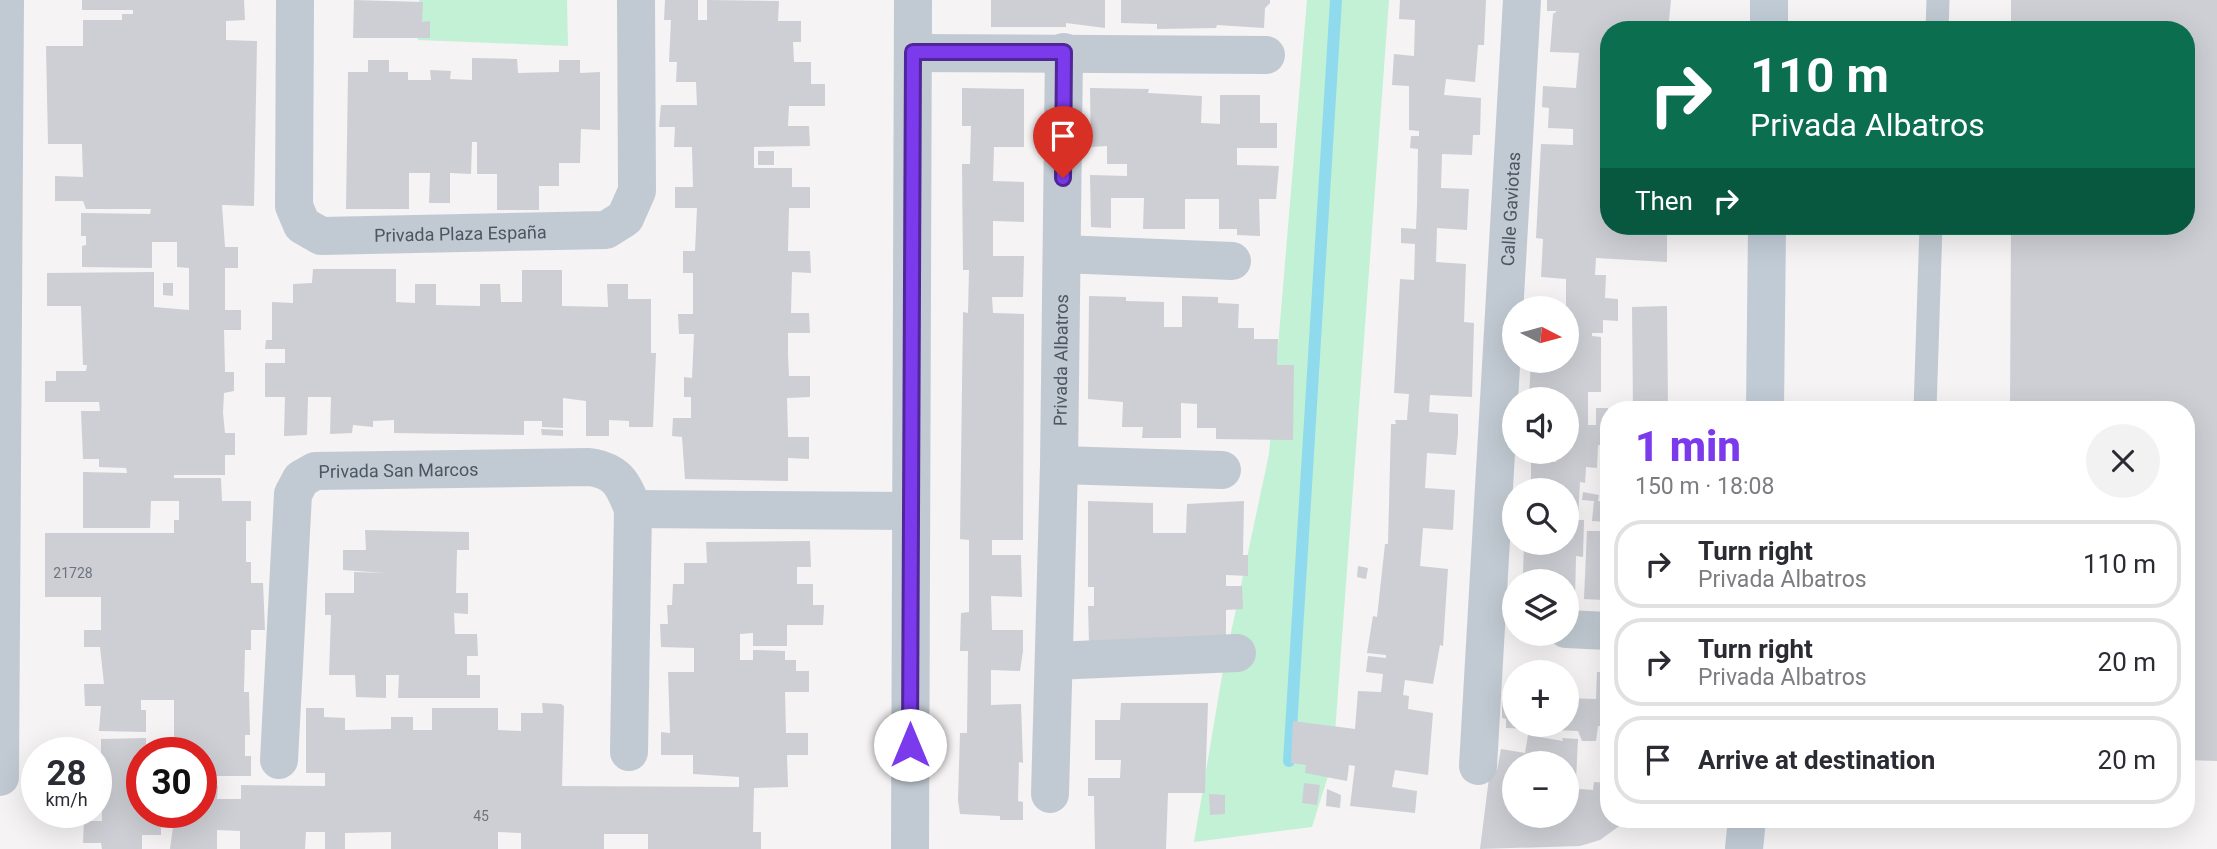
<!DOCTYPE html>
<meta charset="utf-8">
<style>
:root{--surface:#fff;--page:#f2f2f3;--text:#2b2b33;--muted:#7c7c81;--line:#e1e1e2;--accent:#7c3aed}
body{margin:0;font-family:Roboto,sans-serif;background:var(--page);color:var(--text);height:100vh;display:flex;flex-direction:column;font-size:26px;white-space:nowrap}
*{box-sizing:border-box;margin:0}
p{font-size:23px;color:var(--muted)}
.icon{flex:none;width:38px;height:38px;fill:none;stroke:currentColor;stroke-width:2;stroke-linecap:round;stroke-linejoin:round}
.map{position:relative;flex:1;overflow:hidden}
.sheet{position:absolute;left:1600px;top:401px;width:595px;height:427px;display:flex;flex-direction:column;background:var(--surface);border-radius:28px;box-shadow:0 7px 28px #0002}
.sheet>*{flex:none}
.guide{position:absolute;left:1600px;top:21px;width:595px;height:214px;border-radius:28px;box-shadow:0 7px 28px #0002;background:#0b6e4f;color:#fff;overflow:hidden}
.needle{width:46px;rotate:96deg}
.controls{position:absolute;left:1502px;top:296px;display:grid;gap:14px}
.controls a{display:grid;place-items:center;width:77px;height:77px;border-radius:50%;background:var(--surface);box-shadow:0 7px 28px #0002;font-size:35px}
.speed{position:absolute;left:21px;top:737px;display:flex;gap:14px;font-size:35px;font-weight:700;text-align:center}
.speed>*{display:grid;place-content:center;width:91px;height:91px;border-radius:50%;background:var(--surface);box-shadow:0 7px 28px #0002;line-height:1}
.speed small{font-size:18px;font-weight:400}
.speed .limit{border:10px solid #d22;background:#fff;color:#111}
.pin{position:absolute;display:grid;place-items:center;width:60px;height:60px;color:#fff;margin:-72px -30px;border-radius:50% 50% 50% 0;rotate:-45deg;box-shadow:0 0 7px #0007}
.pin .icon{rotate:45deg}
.me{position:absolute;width:77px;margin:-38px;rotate:0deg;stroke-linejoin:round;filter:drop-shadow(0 0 5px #0008)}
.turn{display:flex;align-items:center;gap:24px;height:147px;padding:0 35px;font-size:32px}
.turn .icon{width:91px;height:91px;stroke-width:2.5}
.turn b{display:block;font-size:49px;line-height:60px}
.then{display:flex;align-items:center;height:66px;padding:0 35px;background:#0003;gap:14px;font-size:26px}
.round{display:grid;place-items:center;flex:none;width:74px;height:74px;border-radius:37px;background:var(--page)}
.overview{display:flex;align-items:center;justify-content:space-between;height:119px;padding:0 35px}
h1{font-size:42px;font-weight:800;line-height:52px;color:var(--accent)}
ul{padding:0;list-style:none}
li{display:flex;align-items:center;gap:21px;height:88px;margin:0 14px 10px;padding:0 21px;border:4px solid var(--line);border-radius:28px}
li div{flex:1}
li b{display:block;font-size:26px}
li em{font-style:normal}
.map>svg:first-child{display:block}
.green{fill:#c3f1d5}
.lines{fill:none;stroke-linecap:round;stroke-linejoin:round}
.stream{stroke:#90daee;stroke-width:12}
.building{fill:#cdcfd5}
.service{stroke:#c1cad2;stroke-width:23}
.minor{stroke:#c1cad2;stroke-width:38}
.tertiary{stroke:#c1cad2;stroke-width:38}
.secondary{stroke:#c1cbd6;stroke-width:38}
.route-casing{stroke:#51269a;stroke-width:18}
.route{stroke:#7c3aed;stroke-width:12}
.labels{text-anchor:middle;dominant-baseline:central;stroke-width:5;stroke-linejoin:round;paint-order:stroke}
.number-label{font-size:14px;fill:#6b747e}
.street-label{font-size:18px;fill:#4a5661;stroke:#fff}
</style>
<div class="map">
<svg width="2217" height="849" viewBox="0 0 2217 849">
<rect width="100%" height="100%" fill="#f5f3f3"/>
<path class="green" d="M419,0H567L568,46L418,40Z
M1307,0H1389L1333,760L1312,827L1194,842L1223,670L1269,454Z"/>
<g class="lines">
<path class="stream" d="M1289,761L1336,0"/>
</g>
<path class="building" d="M82,0H244L245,20L226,21V40L257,41L254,206L222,205L225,247H238V268H225V310H241V330H224L225,372H234V391L224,393L223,413L225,433H235V455H225V475H174V478H221L222,501H251V521H246V562H251V583H263L265,630H251V650H245L244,692H249L250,735H245V756H251V776H210V756L174,752V700H141V710H146V732L99,731L101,706H85L84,684H104L100,647H84V630H101V597H45V533H174V520H179V501H151L150,528H83V472L127,473L126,468L99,467V459H83L81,411H100L99,402H45V381H56V371H86L87,365H83L81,306H47V273L154,272V307L189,310V268L177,267V242H152V268L82,267V246L86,245V236H81V213L150,214L151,209H86L83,201H55V176L83,177L82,144H48L46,46H83V20H122V14H133V10H82Z
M354,0L423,2L422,22L430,21V38H353Z
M665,0H698V20H707V0L779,1L778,21H801V42H793L794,62H811V84H825V106H789L788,126H809L810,146L754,147V168H792V187H810V208H789L788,251H810L811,273L792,272L791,313H809L810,333H788V355L789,376H810V397L787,398L788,437H809V459L788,458V481L685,479L682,437L672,436L673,418H691V397H684V377L692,378L694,334H679L678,314H693V273H683V251H695L697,208H675V187H693L692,147H674L675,127H659L661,105H697L696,82H676L677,62H669L671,20H664Z
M991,0H1105V28L1066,23V27H991Z
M1121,0H1270V3L1265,8L1264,28L1217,25L1216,28L1157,29V24L1121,23Z
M1400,0H1486L1484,45H1478L1475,82L1446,79L1444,95L1481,98L1480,135H1473L1472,155L1442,154L1441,188L1469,189L1467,230L1437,228L1436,262L1466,264L1464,322L1474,323L1472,397L1430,395L1429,412L1458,414V434L1456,455L1427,453L1425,488L1455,490L1453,530L1423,528L1420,566L1448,569L1443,646L1440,645L1433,684L1405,680L1403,695L1409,696L1408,709L1433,713L1428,775L1395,770L1392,787L1417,791L1415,813L1350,806L1355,766L1349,765L1347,781L1305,773L1306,765L1291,763L1293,721L1355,729L1358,691L1381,692L1383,674L1366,672L1368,656L1386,658V655L1367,653L1373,616L1377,617L1385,544H1388L1391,424H1396L1395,420H1407L1409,394L1394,393L1396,356L1400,279L1414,280L1415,244L1401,243V228L1416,229L1417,205L1418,149L1410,148L1411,136H1419V131L1409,130V86L1392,85L1394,54L1414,56L1415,20L1399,19Z
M1547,0H1671L1668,30H1608V226H1667V262L1596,258L1595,275H1606L1605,298L1618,299V321L1603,320V333H1592V336L1601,337V392H1588V425H1596V408H1608V446L1598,445L1597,468L1586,467L1585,483L1580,482L1578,520H1584L1583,557L1576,556L1575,597H1566V581H1553V576L1523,575L1524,542H1566V490H1525L1526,481H1531V461L1556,462L1557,452H1566V399H1529L1531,360H1566V279L1541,277L1543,239L1536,238L1537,219L1541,144L1573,145V129L1548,128L1549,108L1542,107L1543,86L1576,88L1579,53L1550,52L1553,14L1557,11H1547Z
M2011,0H2217V761L2186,760V410H2010L2011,226H2186V30H2011Z
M472,58L517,59L518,73L559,72V60H580V73L600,72V130L581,129L580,163H559V186H539V210H497V174H477V142H472L471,174L450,173V203H429L430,173H409V209H346L348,72H368V60H389V72H408V80H431L430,70L451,71L450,79L472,80Z
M962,88L1024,89V147H994L993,181L1024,182V222L993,221V256H1024L1023,297H992L993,313L1024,314L1023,540H992V555H1021L1022,597L991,596L992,630H1023V651L1020,671L991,670V705L1021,704L1023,763L1019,762L1018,801L1023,802V820H1000V816L960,814L958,800L960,733H967L968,651H960L961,613L969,612V540L960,539L963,312L968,313L969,270H963L962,164H970L971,126H962Z
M1090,88L1149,89L1148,93L1202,96L1201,123L1220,124V95H1260V123H1277V148H1237V165L1279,166L1276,199H1259L1260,236L1237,235V229H1219V199H1185V229H1143L1144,198H1111V228L1091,227L1090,175L1127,176V164H1107V146L1091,147Z
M758,151H774V165H758Z
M313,269H396V302L415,303V284H436V305L480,306V284H500L501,302H522V270H562V306L608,307L607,284H628V299H651V353H656L653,427H629V421L609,420V436H586V401L563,398V428L542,427V421H524V435L394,433V420L373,421V427L353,425L352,433L330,434L331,397H308L307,435L284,436L285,397H265V363H285V349H265L266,340H272V302L293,303V284L312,283Z
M163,283H173V296L163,295Z
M1089,296L1126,297V301L1164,302V327H1182V296L1218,297V303L1239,304L1238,328H1254V339H1278L1277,365H1294L1293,440L1216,439V428H1197V404L1181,403V438H1142L1143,427H1122L1123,402L1088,399Z
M1667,306L1668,410H1633L1632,307Z
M541,429L563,430V436L542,435Z
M1583,492L1599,495L1598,501L1608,502V522L1592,521L1594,501L1582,500Z
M1088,501L1153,503V533H1186L1187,504L1244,501L1243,555H1248V576L1226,575V586H1242L1243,609L1226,610V638L1089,643L1088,606H1094V587H1088Z
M365,530L469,532V550H457L456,593H468V614L454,613L455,634H477L478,656H467V675H480V698H398L399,675H386V698L356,697L355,675H329L331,615H325V593H354V572L386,573L343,570V550H366Z
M1587,531H1608V591H1604V600L1584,599Z
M810,541L811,567H797V584H813V605H824L823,625H787V646H753V633L740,634V660H753V650L785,651V660H796V671H809V692H785L786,733H808V755H787L788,787L754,788L753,832H761V849H648V834H604V849H521V833L498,832V849H391V832L345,833V849H325V832H306L305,849H240V831L217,830V849H170L175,812H201V786H218L217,799H241V785L325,786V773H306V708H324V717L345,718V730L391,729V717H413V730H432V708H498V730L521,731V713H543L542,703L561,704L564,706L562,786L739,787V777L693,774V755H661V732L670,733L668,672H694V648L661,647L660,624H668L667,605H672L673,584H684V563H707L706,542Z
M1358,566L1368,568L1366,579L1357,577Z
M1544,667L1564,668V672H1522V668Z
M1597,672H1608V726H1598L1596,741H1582L1578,731L1506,728V719L1502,718V695L1514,696V724H1566V698L1596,699Z
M1121,703H1208L1205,793H1168L1166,849H1095L1094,796H1088V778H1120L1121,760H1095V720H1120Z
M1528,735L1563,741L1562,738L1578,739L1576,781L1566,780V763H1514V816H1566L1567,788L1593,790L1594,782L1608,783V819H1629L1600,840L1580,846L1480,849L1490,770H1497L1501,749L1525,753Z
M146,738V752H142L141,756L142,812H146V820L161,821V835H142V849H102L101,843H83L84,821H102L101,783H96V764H101V739Z
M1304,783L1320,785L1317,805L1302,803Z
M1327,789L1341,795L1340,808L1326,806Z
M1209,794L1225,795V814L1210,815Z"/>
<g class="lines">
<path class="service" d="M1937,30L1938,0
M1925,410L1931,226"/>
<g class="minor">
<path id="s1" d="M295,0L294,206L302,225L321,236L606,230L625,218L637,191L636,0"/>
<path d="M913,53L1266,55"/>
<path d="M1062,254L1232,261"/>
<path d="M1059,465L1222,470"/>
<path d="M633,509L911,511"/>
<path d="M1566,629L1608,631"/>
<path d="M1054,661L1237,653"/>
<path id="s2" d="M279,760L293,494L301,479L315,471L589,467C618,471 623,484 633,509L629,752"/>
<path id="s3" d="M1478,766L1522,0"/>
<path id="s4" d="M1050,794L1059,465L1064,52"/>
<path d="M910,849L913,0"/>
</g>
<path class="tertiary" d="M0,777L5,0"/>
<path class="secondary" d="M1769,30V0
M1765,410L1767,226
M1744,849L1747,819"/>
</g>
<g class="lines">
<g class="route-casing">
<path id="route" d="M910,745L913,52H1064L1063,178"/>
</g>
<use href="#route" class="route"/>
</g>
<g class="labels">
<g class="number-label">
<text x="73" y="573">21728</text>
<text x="481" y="816">45</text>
</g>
<g class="street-label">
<text stroke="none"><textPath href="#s3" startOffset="558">Calle Gaviotas</textPath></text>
<text stroke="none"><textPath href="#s1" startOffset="388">Privada Plaza España</textPath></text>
<text stroke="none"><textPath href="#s4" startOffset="434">Privada Albatros</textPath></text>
<text stroke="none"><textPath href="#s2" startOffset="383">Privada San Marcos</textPath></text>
</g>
</g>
</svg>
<div class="controls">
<a><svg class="needle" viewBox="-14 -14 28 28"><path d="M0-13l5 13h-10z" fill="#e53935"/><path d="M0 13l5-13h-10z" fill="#7c7c81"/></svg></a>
<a><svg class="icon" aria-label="sound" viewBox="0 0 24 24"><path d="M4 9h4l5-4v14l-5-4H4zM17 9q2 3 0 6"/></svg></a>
<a><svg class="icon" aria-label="search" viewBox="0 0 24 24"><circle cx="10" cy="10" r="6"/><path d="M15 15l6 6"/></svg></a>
<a><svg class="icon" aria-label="layers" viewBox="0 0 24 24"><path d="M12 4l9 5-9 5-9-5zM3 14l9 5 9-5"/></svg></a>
<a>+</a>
<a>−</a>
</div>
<div class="speed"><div>28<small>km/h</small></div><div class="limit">30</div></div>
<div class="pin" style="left:1063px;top:178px;background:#d93025"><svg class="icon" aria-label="arrive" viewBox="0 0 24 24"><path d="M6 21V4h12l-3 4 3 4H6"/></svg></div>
<svg class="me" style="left:910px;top:745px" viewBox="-20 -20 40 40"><circle r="19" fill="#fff"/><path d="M0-13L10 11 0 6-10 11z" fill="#7c3aed"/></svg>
<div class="guide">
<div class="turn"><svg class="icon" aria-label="right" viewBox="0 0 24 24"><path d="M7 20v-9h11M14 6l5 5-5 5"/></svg><div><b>110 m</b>Privada Albatros</div></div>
<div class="then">Then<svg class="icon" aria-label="right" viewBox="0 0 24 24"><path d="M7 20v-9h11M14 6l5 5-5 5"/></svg></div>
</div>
<section class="sheet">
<div class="overview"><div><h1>1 min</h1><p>150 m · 18:08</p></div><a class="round"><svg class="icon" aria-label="close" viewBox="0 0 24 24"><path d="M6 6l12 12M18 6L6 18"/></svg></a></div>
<ul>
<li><svg class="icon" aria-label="right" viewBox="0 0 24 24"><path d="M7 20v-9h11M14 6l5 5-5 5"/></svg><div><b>Turn right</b><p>Privada Albatros</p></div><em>110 m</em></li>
<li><svg class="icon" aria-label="right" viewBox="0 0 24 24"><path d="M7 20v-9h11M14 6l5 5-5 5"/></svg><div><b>Turn right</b><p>Privada Albatros</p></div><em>20 m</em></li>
<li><svg class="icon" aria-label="arrive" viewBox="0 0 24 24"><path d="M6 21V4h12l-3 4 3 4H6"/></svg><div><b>Arrive at destination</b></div><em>20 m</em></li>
</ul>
</section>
</div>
